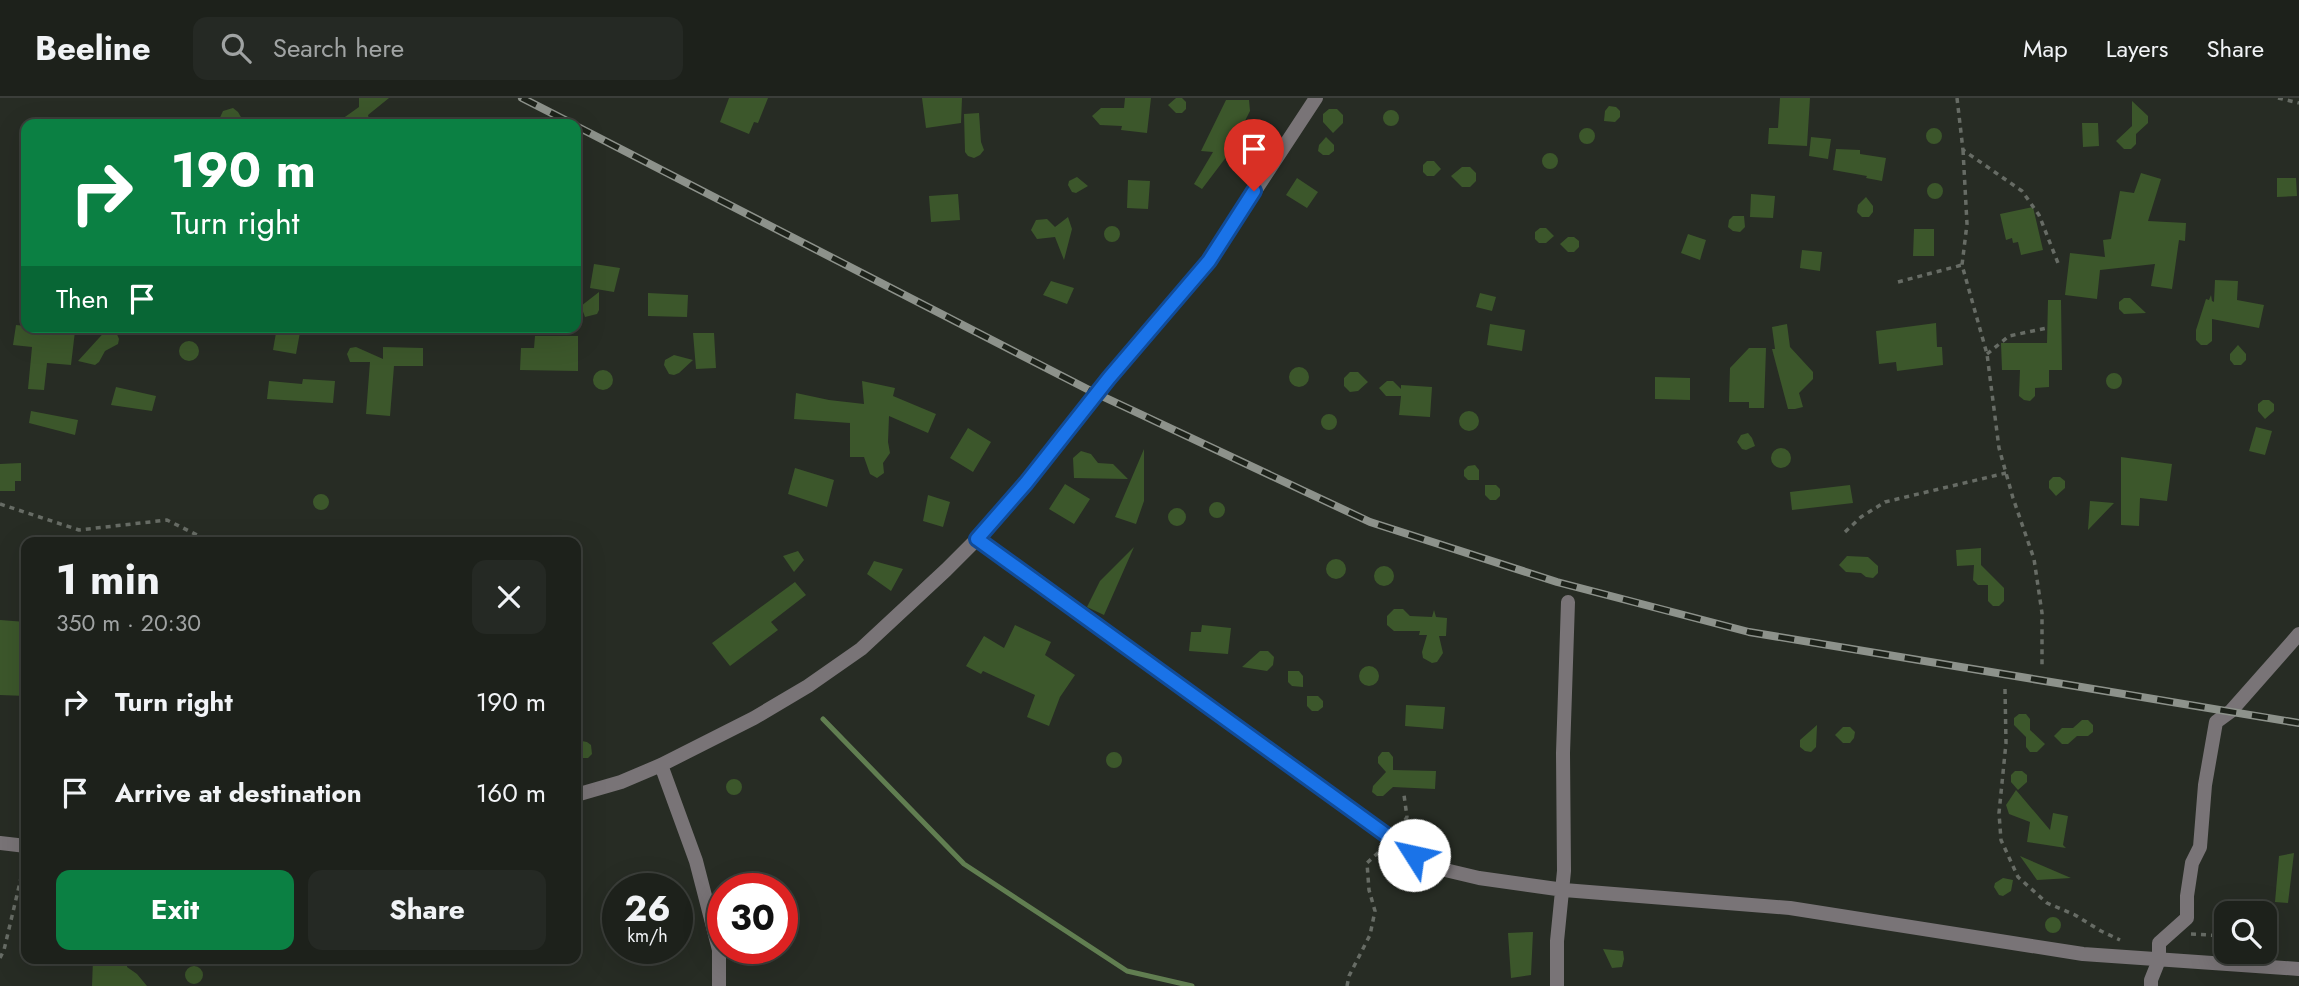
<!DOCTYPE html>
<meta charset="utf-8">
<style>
:root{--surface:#1d211b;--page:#252924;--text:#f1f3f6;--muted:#a0a3a3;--line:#3b3e3a;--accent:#0b8043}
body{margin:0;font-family:Jost,sans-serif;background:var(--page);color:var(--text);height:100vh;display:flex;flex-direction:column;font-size:26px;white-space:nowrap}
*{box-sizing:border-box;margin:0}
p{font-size:23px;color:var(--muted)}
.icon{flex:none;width:38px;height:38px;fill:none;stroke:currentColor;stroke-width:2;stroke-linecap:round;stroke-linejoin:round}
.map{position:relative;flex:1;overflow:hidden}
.panel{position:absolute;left:21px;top:439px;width:560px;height:427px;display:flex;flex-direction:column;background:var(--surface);border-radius:14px;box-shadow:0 7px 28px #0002,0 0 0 2px var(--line)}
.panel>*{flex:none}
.top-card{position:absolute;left:21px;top:21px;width:560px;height:214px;border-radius:14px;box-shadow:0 7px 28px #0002,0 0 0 2px var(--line);background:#0b8043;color:#fff;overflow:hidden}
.tools{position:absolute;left:2214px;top:803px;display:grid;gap:14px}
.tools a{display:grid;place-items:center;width:63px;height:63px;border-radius:14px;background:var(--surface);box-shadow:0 7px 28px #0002,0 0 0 2px var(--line);font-size:35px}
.speed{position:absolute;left:602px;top:775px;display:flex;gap:14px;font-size:35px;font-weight:700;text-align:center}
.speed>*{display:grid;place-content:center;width:91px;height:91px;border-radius:50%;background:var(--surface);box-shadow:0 7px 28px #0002,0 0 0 2px var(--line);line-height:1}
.speed small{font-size:18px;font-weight:400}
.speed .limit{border:10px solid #d22;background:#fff;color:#111}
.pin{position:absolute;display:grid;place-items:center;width:60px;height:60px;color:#fff;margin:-72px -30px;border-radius:50% 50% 50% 0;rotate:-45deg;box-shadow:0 0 7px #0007}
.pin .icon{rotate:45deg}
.me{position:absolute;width:77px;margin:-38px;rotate:305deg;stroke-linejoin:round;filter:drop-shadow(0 0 5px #0008)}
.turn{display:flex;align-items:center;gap:24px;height:147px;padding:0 35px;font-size:32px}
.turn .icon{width:91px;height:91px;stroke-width:2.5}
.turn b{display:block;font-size:49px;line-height:60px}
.then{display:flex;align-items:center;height:66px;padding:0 35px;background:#0003;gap:14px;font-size:26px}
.round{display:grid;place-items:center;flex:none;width:74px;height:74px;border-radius:14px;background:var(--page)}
.summary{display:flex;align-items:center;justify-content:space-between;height:119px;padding:0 35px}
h1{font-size:42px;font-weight:700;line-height:52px}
.action{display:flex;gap:14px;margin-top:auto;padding:14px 35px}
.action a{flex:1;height:80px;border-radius:14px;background:var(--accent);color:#fff;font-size:28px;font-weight:700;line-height:80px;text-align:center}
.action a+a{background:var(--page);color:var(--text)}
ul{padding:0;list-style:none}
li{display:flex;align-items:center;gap:21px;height:91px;padding:0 35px}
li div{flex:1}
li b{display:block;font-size:26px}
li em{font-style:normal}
header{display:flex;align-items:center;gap:42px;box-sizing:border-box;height:98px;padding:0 35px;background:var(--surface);border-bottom:2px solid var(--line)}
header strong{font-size:33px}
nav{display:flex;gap:38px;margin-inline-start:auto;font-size:24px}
.search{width:490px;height:63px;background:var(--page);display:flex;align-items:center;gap:18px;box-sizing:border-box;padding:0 24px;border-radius:14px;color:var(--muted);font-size:26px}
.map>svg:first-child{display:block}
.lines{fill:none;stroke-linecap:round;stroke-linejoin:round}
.stream{stroke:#617e51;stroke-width:5}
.building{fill:#3c572b}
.path{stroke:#676c65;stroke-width:3.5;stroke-dasharray:5 5;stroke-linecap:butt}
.street{stroke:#797477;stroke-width:14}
.rail-casing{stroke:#8d928b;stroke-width:8}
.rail{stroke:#1d221a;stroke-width:5;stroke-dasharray:16;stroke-linecap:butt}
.route-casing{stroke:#114b97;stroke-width:18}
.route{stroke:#1a73e8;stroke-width:12}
</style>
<header>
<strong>Beeline</strong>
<div class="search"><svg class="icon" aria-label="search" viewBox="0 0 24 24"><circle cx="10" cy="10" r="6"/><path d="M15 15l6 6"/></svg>Search here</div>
<nav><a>Map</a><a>Layers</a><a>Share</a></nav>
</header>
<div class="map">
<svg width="2299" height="888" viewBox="0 0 2299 888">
<rect width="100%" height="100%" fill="#272c24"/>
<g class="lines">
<path class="stream" d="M823,621L964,766L1127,873L1192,888"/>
</g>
<path class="building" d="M359,0H389L368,17L370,26H335L359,9Z
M729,0H768L758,25L754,24L749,36L720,24Z
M922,0H962L961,25L926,30Z
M1125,0H1151L1147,35L1121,32L1122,28L1100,27L1092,18L1101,10H1124Z
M1176,0H1182L1186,4V11L1182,15H1176L1168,7Z
M1780,0H1810L1807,48L1768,46L1769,30H1778Z
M1226,2H1249L1250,13L1227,58L1202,91L1194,86L1213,54L1201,53Z
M2132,3L2148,18V25L2136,36V46L2131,51H2124L2116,43L2132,28Z
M1609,8L1616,9L1620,13V19L1615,24L1604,23L1605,13Z
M233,10L238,14L245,26H217L223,13Z
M1329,11H1337L1343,17V25L1333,35L1323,24V16Z
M1383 20a8 8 0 1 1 16 0a8 8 0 1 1-16 0Z
M979,15L981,44L984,52L980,57L974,60L968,58L965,54L964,16Z
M2082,25H2098L2099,48L2083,49Z
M1926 38a8 8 0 1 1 16 0a8 8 0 1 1-16 0Z
M1579 38a8 8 0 1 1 16 0a8 8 0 1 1-16 0Z
M1326,39L1334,47V53L1329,57H1323L1318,53L1319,47Z
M1811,39L1831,41L1828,61L1809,58Z
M1836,51L1860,52V56L1886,60L1882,83L1866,80L1867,78L1833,72Z
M1542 63a8 8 0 1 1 16 0a8 8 0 1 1-16 0Z
M1427,63H1434L1441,71L1434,78H1427L1423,74V67Z
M1462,69H1470L1476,75V83L1470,89H1462L1451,78Z
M2141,75L2161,81L2148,123L2186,125L2185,143L2179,142L2172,191L2151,188L2155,166L2100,172L2097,201L2065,197L2070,155L2105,159L2103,142L2111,141L2120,93L2134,95Z
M1077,79L1088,88L1076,95L1072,94L1068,87L1069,83Z
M1297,80L1318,94L1307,110L1286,97Z
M2277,80H2296L2297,98L2277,99Z
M1128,82L1150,83L1148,111L1127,110Z
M1927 93a8 8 0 1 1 16 0a8 8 0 1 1-16 0Z
M958,96L960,122L931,124L929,98Z
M1751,96L1775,98L1773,120L1750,119Z
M1866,99L1873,108V114L1869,119H1862L1857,114L1858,107Z
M2033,109L2043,152L2021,157L2018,144L2013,145L2012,140L2006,142L2000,116Z
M1733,118H1744L1745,129L1740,134L1733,133L1728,129L1729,122Z
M1068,119L1072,131L1064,162L1055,139L1037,141L1031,132L1036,122L1047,121L1055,129Z
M1104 136a8 8 0 1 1 16 0a8 8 0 1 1-16 0Z
M1540,130H1546L1554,138L1546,145H1539L1535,141V134Z
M1914,131H1934V158H1913Z
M1688,136L1706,142L1700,162L1681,155Z
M1568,139H1574L1579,143V149L1574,154H1568L1560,146Z
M1802,152L1822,154L1820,173L1800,170Z
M594,166L620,170L614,194L590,190Z
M2215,182L2238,183L2237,202L2264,207L2259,230L2212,221V243L2207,247H2201L2196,242V232L2206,201L2209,202L2211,197L2212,203L2214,204Z
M1051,183L1074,190L1067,206L1043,197Z
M599,194V212L597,216L585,219L581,208Z
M648,195L688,197L687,219L648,218Z
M1480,195L1496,199L1492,213L1476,209Z
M2124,200H2130L2146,215L2124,216L2119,211V204Z
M2048,202H2061L2062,272H2049V289L2035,290V298L2030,303L2024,302L2019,298L2020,272H2002L2001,245H2047Z
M1936,225L1937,249H1942L1943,267L1897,273L1896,264L1879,266L1876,233Z
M1490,226L1525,232L1522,253L1487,247Z
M1787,226L1790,249L1813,274V281L1799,295L1803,309L1795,311H1788L1772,251H1775L1772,229Z
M16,227L75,233L71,267L47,265L44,292L28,291L32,249L13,247Z
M109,229H118L116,234L119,241L118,246L105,253L99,264L95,267L78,263Z
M277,229H301L296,256L273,252Z
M693,235H714L716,270L696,271Z
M535,238H578V273L520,272L521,250H534Z
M179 253a10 10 0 1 1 20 0a10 10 0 1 1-20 0Z
M2238,247L2246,256V262L2241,267H2234L2230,262V256Z
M356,249L383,261V249L423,250V268H394L390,318L366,316L370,264H350L347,256L350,250Z
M1749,250H1766L1764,310H1749V304H1729L1730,270Z
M674,257L693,262L679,275L674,277L669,276L664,267L665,262Z
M1289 279a10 10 0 1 1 20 0a10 10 0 1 1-20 0Z
M593 282a10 10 0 1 1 20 0a10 10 0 1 1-20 0Z
M1350,274H1358L1368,284L1358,293L1350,294L1344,288V280Z
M2106 283a8 8 0 1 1 16 0a8 8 0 1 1-16 0Z
M1655,279L1690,280V302L1655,301Z
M303,281L335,283L333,305L267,301L269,283L302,286Z
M862,283L895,290L893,298L936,316L928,335L889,318L888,344L890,355L883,365L884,375L877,380L870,376L864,359H850V325L794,321L796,295L829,302L864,306Z
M1387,283H1393L1401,291V287L1432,289L1430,319L1399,317L1401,298H1386L1379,290Z
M116,289L156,298L152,313L111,307Z
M2263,302H2269L2274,306V313L2265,321L2258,313V306Z
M1459 323a10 10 0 1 1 20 0a10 10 0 1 1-20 0Z
M31,313L78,322L75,337L29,325Z
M1321 324a8 8 0 1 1 16 0a8 8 0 1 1-16 0Z
M2256,329L2272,333L2265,357L2249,353Z
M968,330L991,344L973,374L950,360Z
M1748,335L1752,340L1755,348L1746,352L1742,351L1737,344L1741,337Z
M1771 360a10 10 0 1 1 20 0a10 10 0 1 1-20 0Z
M1144,351V403L1136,426L1115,419Z
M1081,353L1091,356L1098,365L1113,366L1128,381L1074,380L1073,360Z
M2121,359L2172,366L2167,403L2140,400L2139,428L2121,427Z
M21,365V383H15V393H0V366Z
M1475,367L1479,372V382H1468L1464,378V372L1468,368Z
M795,370L834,382L827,409L788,396Z
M2053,379H2060L2065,383V390L2056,398L2049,390V383Z
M1065,386L1090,401L1074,426L1049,411Z
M1485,387H1496L1500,391V398L1496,402H1490L1485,397Z
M1850,387L1853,405L1792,412L1790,394Z
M313 404a8 8 0 1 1 16 0a8 8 0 1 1-16 0Z
M928,397L950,404L943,429L923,423Z
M2090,403L2114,405L2088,432Z
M1209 412a8 8 0 1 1 16 0a8 8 0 1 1-16 0Z
M1168 419a9 9 0 1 1 18 0a9 9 0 1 1-18 0Z
M1134,449L1104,517L1087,509L1100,483Z
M1981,450V467L2004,490V503L1999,508H1993L1988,503V487H1978L1973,482L1974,467L1957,468L1956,452Z
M798,453L804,462L794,474L783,458Z
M1847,458L1868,459L1878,468V475L1873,480L1866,479L1861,475L1846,474L1839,467Z
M1326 471a10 10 0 1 1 20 0a10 10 0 1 1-20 0Z
M874,463L903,471L891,493L867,476Z
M1374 478a10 10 0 1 1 20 0a10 10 0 1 1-20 0Z
M795,484L806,497L771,524L778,532L730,568L712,545Z
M1394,511H1403L1410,518L1432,519L1434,512L1436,519L1447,520L1446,538H1439L1443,555L1437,564L1432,565L1423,560L1422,554L1427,537H1419L1420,533H1394L1387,527V518Z
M0,522L26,524L24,573H26V598L0,597Z
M1015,527L1051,544L1045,557L1075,577L1060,599L1049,628L1027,619L1035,597L983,573L981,576L966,568L984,538L1004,550Z
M1202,527L1231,530L1228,556L1189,553L1191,534H1201Z
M1260,553H1268L1274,559L1273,567L1267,573L1242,569Z
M1359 578a10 10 0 1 1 20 0a10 10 0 1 1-20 0Z
M1288,573H1299L1303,578V589L1292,588L1288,584Z
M1307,598H1318L1323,603V609L1318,613H1312L1307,608Z
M1406,607L1445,609L1443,631L1405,628Z
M2019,616H2026L2030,621V632L2045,646L2037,654H2030L2026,649V639L2014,627V620Z
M2082,622H2088L2093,627V634L2088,638H2077L2068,646H2062L2054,638L2062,630H2073Z
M1817,627L1816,649L1811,654L1805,653L1800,649V642Z
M1843,629H1850L1855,634L1854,640L1850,645H1843L1835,637Z
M576,642L587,644L591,647L592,656L588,660H576Z
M1382,654H1389L1393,659V672L1436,673L1435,691L1393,689L1383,698H1377L1372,694L1373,688L1386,674L1378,665V659Z
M1106 662a8 8 0 1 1 16 0a8 8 0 1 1-16 0Z
M2015,673H2022L2027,677V684L2018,692L2011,684V677Z
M726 689a8 8 0 1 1 16 0a8 8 0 1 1-16 0Z
M2016,692L2050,732L2053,715L2068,718L2063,747L2066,750L2027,744L2030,724L2009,716L2006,707Z
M2294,755L2288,805L2275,804L2279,758Z
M2020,758L2071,780L2037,782Z
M2003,780L2013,782L2011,793L2003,798L1999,797L1994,789L1995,785Z
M2045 827a8 8 0 1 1 16 0a8 8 0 1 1-16 0Z
M1533,834L1531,877L1511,880L1508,835Z
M1603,851L1623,853L1624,861L1622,869L1612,870Z
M93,861H127V869L137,876L147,888H92Z
M185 877a9 9 0 1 1 18 0a9 9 0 1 1-18 0Z"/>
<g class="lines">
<path class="path" d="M1957,0L1963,52L2022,93L2039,117L2058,165
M2278,0L2299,5
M1963,52L1967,126L1962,167L1987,256L1999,350L2013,400L2034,461L2042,515V568
M1898,184L1962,167
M1987,256L2009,238L2047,230
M0,406L79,432L167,422L211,444
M1845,434L1861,419L1885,404L2006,375
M2005,591L2006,645L1999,715L2001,742L2018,779L2047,805L2075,817L2101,833L2120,842
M1399,730L1407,719L1404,697
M2191,836L2226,838
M0,860L4,852L25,763
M1347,888L1349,878L1370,837L1375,813L1369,792L1367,765L1381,752"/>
<path class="street" d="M977,441L1390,741L1414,757L1441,771L1479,780L1564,792L1790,810L2083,856L2299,871
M661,667L696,763L719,852V888
M576,697L621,684L661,667L754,620L808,588L861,551L946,472L977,441L1026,385L1109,280L1209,163L1316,0
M0,745L26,748
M1557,888V843L1564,773L1563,655L1568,504
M2151,888V882L2159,862V845L2187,820V798L2192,765L2200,749L2205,687L2216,624L2231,613L2299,536"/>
<g class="rail-casing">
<path id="rail" d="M522,0L573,26
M576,28L1091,293L1370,424L1557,484L1749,534L2299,625"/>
</g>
<use href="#rail" class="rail"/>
</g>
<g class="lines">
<g class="route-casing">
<path id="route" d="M1254,93L1209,163L1109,280L1026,385L977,441L1414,757"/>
</g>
<use href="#route" class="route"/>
</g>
</svg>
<div class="tools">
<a><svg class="icon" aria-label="search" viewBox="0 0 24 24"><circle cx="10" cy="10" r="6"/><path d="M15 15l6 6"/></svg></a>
</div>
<div class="speed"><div>26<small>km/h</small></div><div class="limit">30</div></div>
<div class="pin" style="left:1254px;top:93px;background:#d93025"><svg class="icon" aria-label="arrive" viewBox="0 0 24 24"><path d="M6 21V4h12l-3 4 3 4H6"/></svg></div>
<svg class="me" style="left:1414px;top:757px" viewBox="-20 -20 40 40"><circle r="19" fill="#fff"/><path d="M0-13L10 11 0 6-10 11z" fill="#1a73e8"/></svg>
<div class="top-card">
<div class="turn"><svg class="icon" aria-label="right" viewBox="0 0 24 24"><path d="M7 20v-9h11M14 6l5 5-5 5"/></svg><div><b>190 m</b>Turn right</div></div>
<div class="then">Then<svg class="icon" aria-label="arrive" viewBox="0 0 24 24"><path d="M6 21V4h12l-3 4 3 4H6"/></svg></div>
</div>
<section class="panel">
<div class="summary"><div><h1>1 min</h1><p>350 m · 20:30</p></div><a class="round"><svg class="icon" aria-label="close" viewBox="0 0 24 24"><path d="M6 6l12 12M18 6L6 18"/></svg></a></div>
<ul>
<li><svg class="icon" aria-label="right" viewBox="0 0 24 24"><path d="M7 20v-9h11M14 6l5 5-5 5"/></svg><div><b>Turn right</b></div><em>190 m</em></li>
<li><svg class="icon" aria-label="arrive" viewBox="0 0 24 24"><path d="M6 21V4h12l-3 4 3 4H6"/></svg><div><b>Arrive at destination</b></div><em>160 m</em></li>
</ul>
<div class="action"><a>Exit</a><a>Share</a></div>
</section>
</div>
